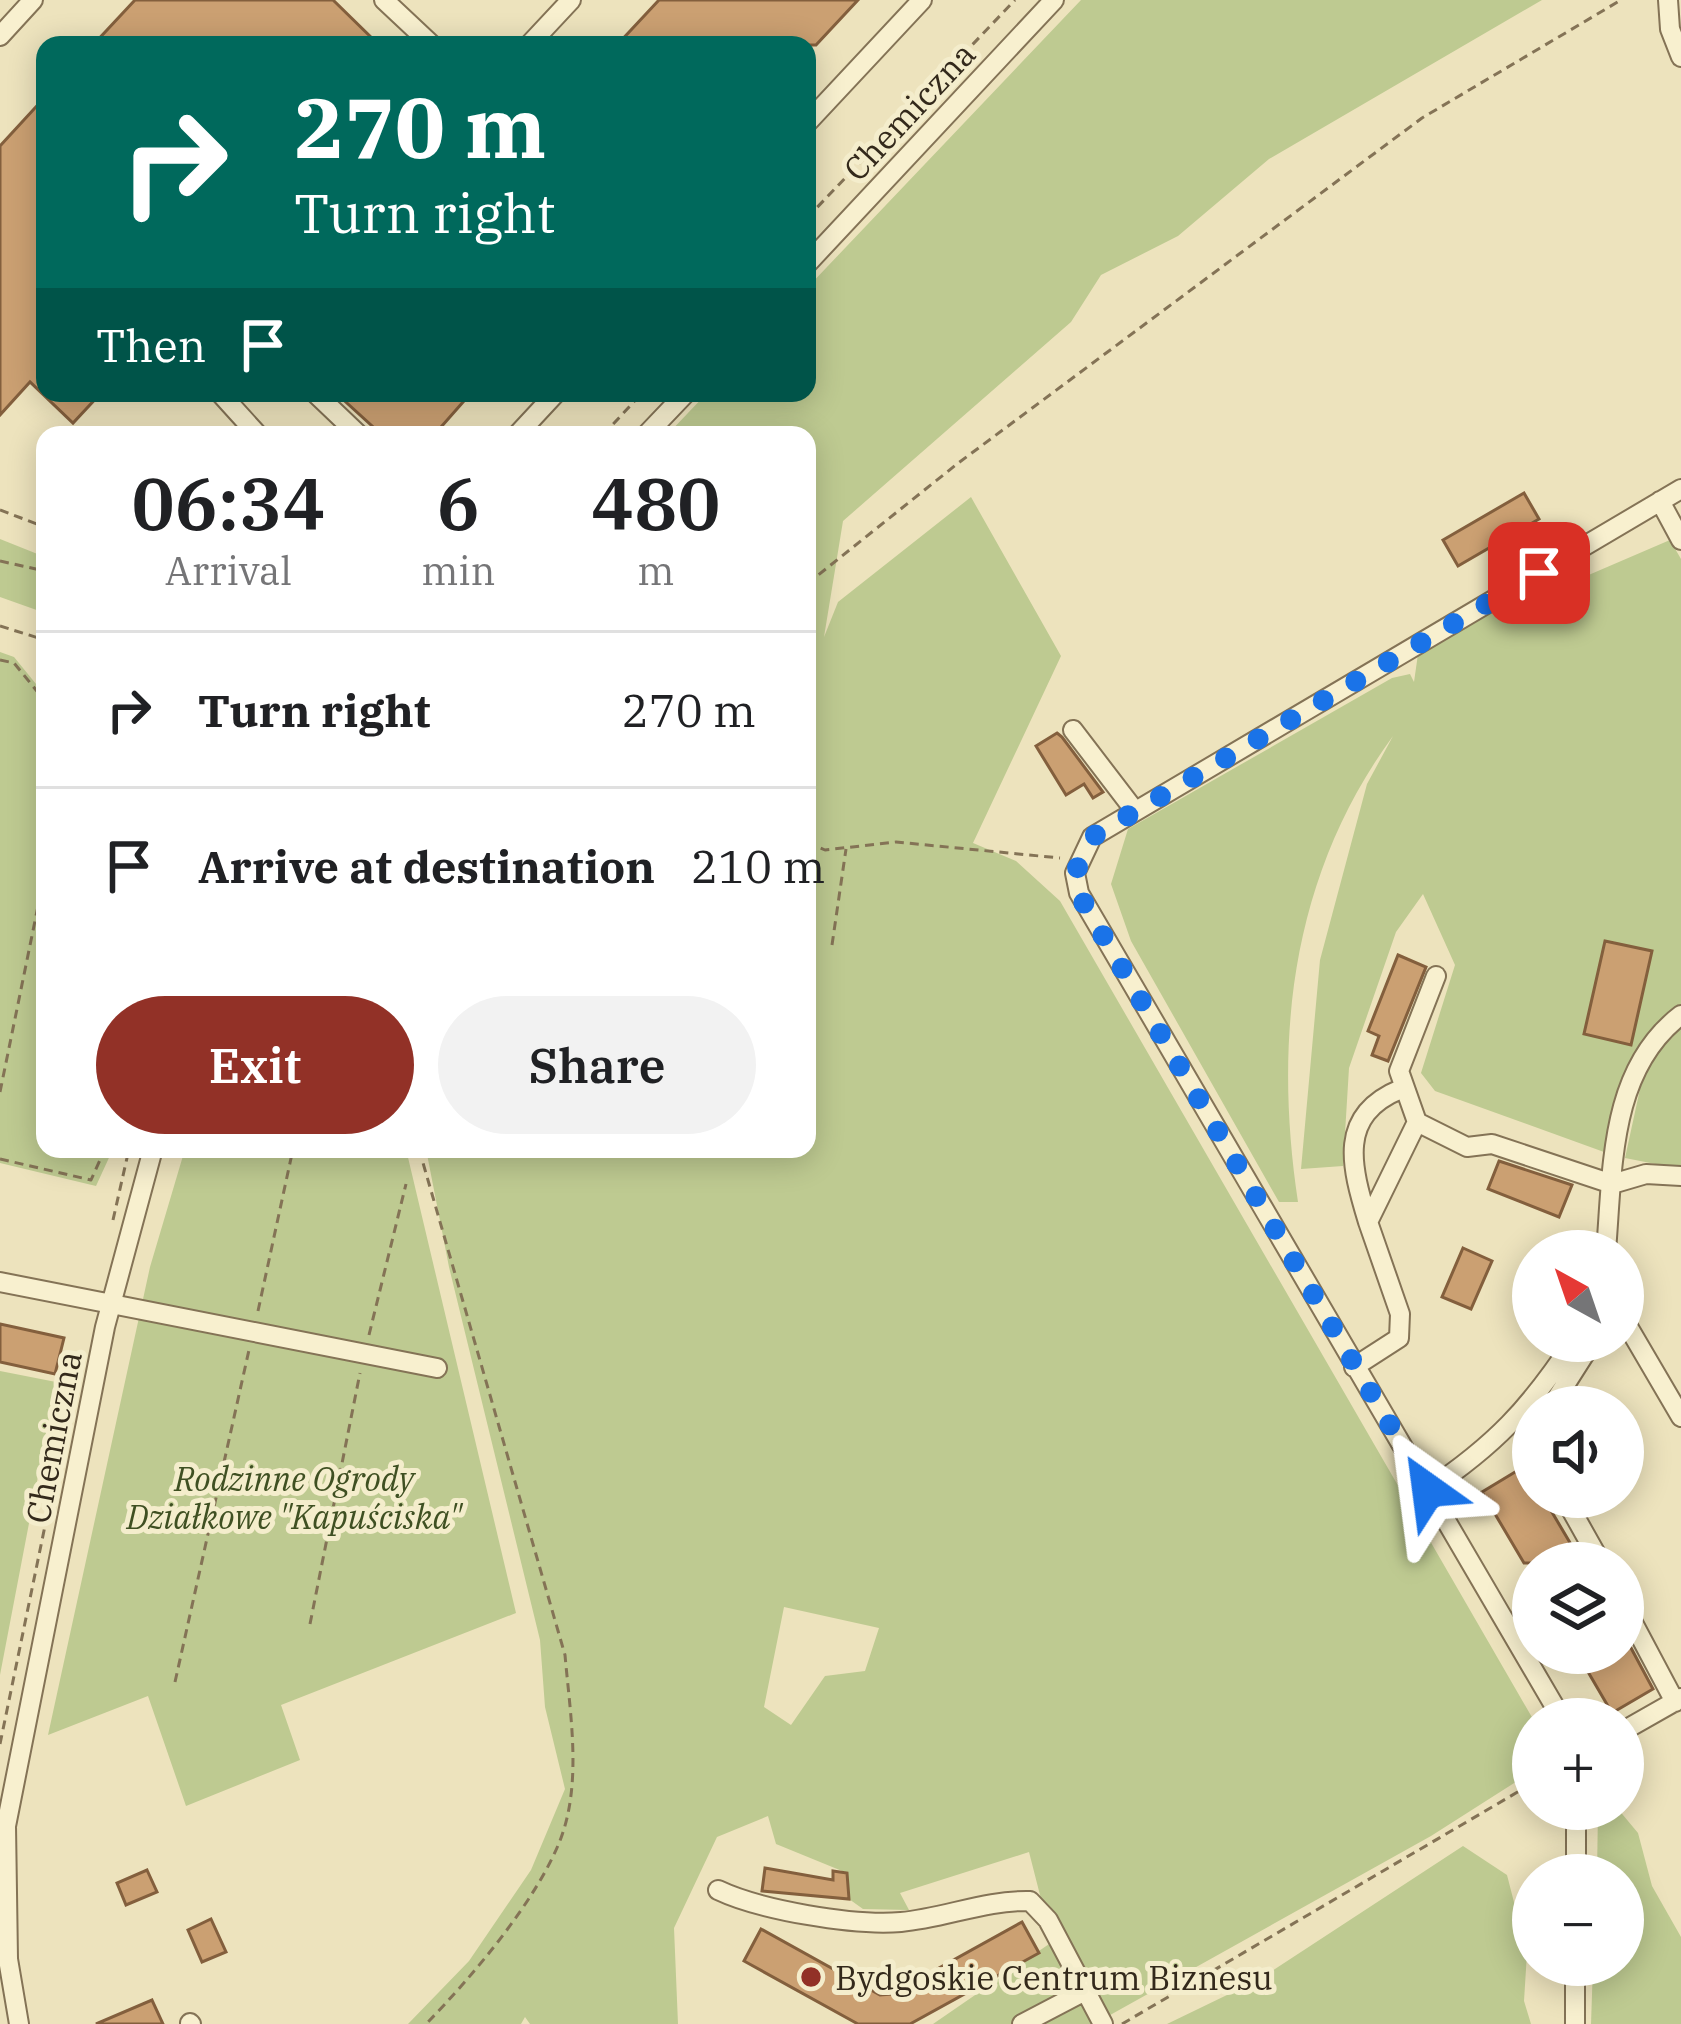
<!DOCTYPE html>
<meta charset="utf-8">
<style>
:root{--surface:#fff;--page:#f2f2f2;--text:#202124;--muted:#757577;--line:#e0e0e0;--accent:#923127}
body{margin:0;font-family:"IBM Plex Serif",serif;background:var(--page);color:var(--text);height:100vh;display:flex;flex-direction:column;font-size:45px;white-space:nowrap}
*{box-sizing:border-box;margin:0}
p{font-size:39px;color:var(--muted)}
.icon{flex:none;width:66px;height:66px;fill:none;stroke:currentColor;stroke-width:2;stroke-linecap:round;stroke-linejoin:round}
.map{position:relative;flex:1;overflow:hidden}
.details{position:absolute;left:36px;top:426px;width:780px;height:732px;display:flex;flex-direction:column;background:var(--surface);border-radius:24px;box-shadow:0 6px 30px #0003}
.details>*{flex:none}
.guide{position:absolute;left:36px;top:36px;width:780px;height:366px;border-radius:24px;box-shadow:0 6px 30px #0003;background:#00695c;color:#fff;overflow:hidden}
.needle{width:78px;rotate:320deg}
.controls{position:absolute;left:1512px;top:1230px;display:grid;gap:24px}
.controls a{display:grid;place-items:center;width:132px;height:132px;border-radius:50%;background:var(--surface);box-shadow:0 6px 30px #0003;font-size:60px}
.pin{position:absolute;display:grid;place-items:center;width:102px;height:102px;color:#fff;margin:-51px;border-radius:24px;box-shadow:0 6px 18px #0006}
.me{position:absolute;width:132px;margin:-66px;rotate:329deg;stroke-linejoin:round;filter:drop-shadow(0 0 9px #0008)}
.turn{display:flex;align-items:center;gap:42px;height:252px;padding:0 60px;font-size:54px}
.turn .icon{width:156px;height:156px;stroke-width:2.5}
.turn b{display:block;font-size:84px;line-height:102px}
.then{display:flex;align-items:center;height:114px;padding:0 60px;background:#0003;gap:24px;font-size:45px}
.eta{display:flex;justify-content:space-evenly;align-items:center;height:204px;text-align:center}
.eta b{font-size:72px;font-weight:600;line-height:84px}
.action{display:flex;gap:24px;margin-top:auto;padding:24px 60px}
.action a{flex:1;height:138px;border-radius:72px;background:var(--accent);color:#fff;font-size:48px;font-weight:600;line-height:138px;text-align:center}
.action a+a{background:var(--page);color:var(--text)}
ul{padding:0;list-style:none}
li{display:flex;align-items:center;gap:36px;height:156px;padding:0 60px;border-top:3px solid var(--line)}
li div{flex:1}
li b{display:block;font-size:45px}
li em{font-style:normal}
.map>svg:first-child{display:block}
.green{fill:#beca91;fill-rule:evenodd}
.building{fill:#cba072;stroke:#835f3d;stroke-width:3}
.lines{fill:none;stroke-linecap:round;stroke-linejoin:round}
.minor-casing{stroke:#847356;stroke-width:22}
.path{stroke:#847356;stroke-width:3;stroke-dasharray:9 6;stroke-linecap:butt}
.minor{stroke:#f8f0cf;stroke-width:18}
.route{stroke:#1a73e8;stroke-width:21;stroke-dasharray:0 37.8}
.poi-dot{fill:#923127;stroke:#f4edcc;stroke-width:4.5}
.labels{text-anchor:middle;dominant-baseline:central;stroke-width:10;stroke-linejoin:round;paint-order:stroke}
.street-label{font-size:33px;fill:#33291b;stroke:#f4edcc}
.park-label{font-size:33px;font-style:italic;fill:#3f5022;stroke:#f4edcc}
.poi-label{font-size:33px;fill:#33291b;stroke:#f4edcc;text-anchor:start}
</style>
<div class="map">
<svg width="1681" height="2024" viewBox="0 0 1681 2024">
<rect width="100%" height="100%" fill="#ede3bd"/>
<path class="green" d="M1081,0H1542L1269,159L1178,236L1101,275L1071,322L843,521L824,637L838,602L971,497L1061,656L973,843L1016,861L1060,901L1533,1719V1771L1431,1836L1094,2024H933L1052,1942L1029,1852L900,1893L909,1910L863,1909L849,1899L847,1873L776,1844L768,1816L717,1837L674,1928L678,2024H530L525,2017L521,2024H408L469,1961L531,1870L565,1789L545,1707L540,1640L449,1267L426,1149H807V435H667L707,393H807V288ZM784,1607L879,1628L865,1671L825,1676L791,1725L764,1707Z
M0,539L45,557V613L0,597Z
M1670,540L1681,559V1010C1628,1044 1620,1094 1604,1152L1435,1091L1421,1073L1455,965L1423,894L1396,932L1349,1068L1343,1166L1301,1169L1320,960L1367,784L1393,736C1292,874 1273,1036 1298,1202H1279L1131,941L1111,884L1128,829L1392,678L1410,674L1414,682L1418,654L1504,602L1570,583Z
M0,652L14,657L45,695V1149H113L96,1186L0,1163Z
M1681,1028V1169L1625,1158L1645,1066Z
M185,1149H406L516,1613L281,1705L300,1760L186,1806L148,1696L48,1735L150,1267Z
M0,1371L56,1382L0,1675Z
M1598,1809H1618L1638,1833L1652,1886L1681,1937V2024H1591L1593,1965H1623V1875H1597Z
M1463,1846L1507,1875L1527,1953L1524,2001L1531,2024H1167L1258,1980Z"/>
<path class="building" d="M135,0H333L379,45H93Z
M659,0H858L816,45H617Z
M45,97V393H101L73,423L30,382L0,415V146Z
M336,393H471L434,435H382Z
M1524,493L1539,519L1458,566L1443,540Z
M1057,733L1062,737L1103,792L1093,798L1084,784L1066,795L1036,746Z
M1605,941L1652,951L1631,1045L1584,1034Z
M1398,955L1426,967L1388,1061L1372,1055L1379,1036L1368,1031Z
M1499,1161L1572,1185L1559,1217L1488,1189Z
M1463,1248L1492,1261L1471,1309L1442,1297Z
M0,1324L64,1338L55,1374L0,1362Z
M1525,1466L1533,1479V1497H1543L1582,1563H1524L1482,1492Z
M1623,1633L1653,1689L1612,1713L1577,1653H1623Z
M765,1868L833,1880V1871L847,1873L849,1899L762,1891Z
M147,1870L157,1892L126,1905L117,1883Z
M211,1919L226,1952L202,1962L188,1930Z
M1022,1922L1039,1953L910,2024H858L744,1961L761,1929L880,1995L892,1994Z
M152,2000L163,2024H96Z"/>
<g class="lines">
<g class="minor-casing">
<path id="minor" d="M384,0L432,45
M1668,0L1670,29L1681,57
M0,36L33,0
M529,45L571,0
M807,123L922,0
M807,264L1054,0
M220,393L258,435
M315,393L359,435
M517,435L556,393
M646,435L686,393
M1660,501L1681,540
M1073,730L1135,811
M1436,976L1399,1071L1417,1122L1467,1147L1492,1144L1612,1184L1646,1174L1681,1176
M1368,1222C1351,1166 1337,1115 1401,1089
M1606,1251C1613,1168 1609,1070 1681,1015
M0,1282L437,1368
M1623,1318L1681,1417
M1354,1367L1399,1338L1400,1314L1368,1222L1417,1122
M1551,1407L1593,1341
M1533,1436V1446
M1428,1490C1495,1445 1529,1409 1574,1341
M1564,1497L1601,1563
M1623,1604L1675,1702
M1562,1719L1079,893L1075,873L1092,837L1681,489
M1623,1731L1681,1698
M1576,1875V1809
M718,1890C760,1910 853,1926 901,1922C945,1918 985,1900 1030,1901L1048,1920L1103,2024
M190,2023L191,2024
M19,2024L8,1959L6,1826L105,1327L153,1149
M1022,2024L1085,1991
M1575,2024V1965"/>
</g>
<path class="path" d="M807,218L1015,0
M603,435L642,393
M0,510L45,527
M0,561L45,571
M807,584L957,464L1422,118L1621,0
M0,626L45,640
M0,660L14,663L45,701
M807,842L825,850L896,842L1060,858
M832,945L846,849
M0,1092L45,872
M419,1149L565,1655C570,1713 582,1781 561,1838C538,1899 472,1977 426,2024
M0,1159L91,1180L105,1149
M113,1220L129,1149
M258,1311L293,1149
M369,1335L406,1184
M310,1624L360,1373
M175,1682L249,1350
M0,1744L53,1487
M1122,2024L1533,1783"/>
<use href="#minor" class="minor"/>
</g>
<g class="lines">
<path class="route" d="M1428,1490L1078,893L1075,873L1092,837L1539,573"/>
</g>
<circle class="poi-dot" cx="811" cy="1977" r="12"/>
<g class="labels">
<g class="street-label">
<text transform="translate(909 111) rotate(-47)">Chemiczna</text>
<text transform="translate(53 1437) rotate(-79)">Chemiczna</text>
</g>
<g class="park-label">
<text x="294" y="1478">Rodzinne Ogrody<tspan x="294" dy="38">Działkowe "Kapuściska"</tspan></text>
</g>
<g class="poi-label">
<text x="835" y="1977">Bydgoskie Centrum Biznesu</text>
</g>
</g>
</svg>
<div class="controls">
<a><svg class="needle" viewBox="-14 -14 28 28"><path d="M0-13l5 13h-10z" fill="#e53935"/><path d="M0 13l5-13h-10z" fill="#757577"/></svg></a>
<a><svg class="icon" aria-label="sound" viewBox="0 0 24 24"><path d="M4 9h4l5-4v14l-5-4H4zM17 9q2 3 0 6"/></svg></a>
<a><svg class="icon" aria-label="layers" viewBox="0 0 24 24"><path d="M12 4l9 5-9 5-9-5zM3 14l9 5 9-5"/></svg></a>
<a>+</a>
<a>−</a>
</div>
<div class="pin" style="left:1539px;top:573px;background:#d93025"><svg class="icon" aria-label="arrive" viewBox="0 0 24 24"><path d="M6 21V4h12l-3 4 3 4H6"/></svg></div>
<svg class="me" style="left:1428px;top:1490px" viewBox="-20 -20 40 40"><path d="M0-17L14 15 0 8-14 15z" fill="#1a73e8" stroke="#fff" stroke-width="4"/></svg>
<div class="guide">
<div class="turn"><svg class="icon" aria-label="right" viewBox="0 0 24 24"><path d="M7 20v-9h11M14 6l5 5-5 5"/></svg><div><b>270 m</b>Turn right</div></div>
<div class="then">Then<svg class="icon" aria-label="arrive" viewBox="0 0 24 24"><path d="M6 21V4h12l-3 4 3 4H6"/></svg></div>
</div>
<section class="details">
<div class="eta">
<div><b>06:34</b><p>Arrival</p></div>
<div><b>6</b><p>min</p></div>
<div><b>480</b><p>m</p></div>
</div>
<ul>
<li><svg class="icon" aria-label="right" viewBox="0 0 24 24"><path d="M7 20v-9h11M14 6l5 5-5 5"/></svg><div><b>Turn right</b></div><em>270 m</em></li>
<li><svg class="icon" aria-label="arrive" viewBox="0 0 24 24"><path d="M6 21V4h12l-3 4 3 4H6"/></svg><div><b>Arrive at destination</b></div><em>210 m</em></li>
</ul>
<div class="action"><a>Exit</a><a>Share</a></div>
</section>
</div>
